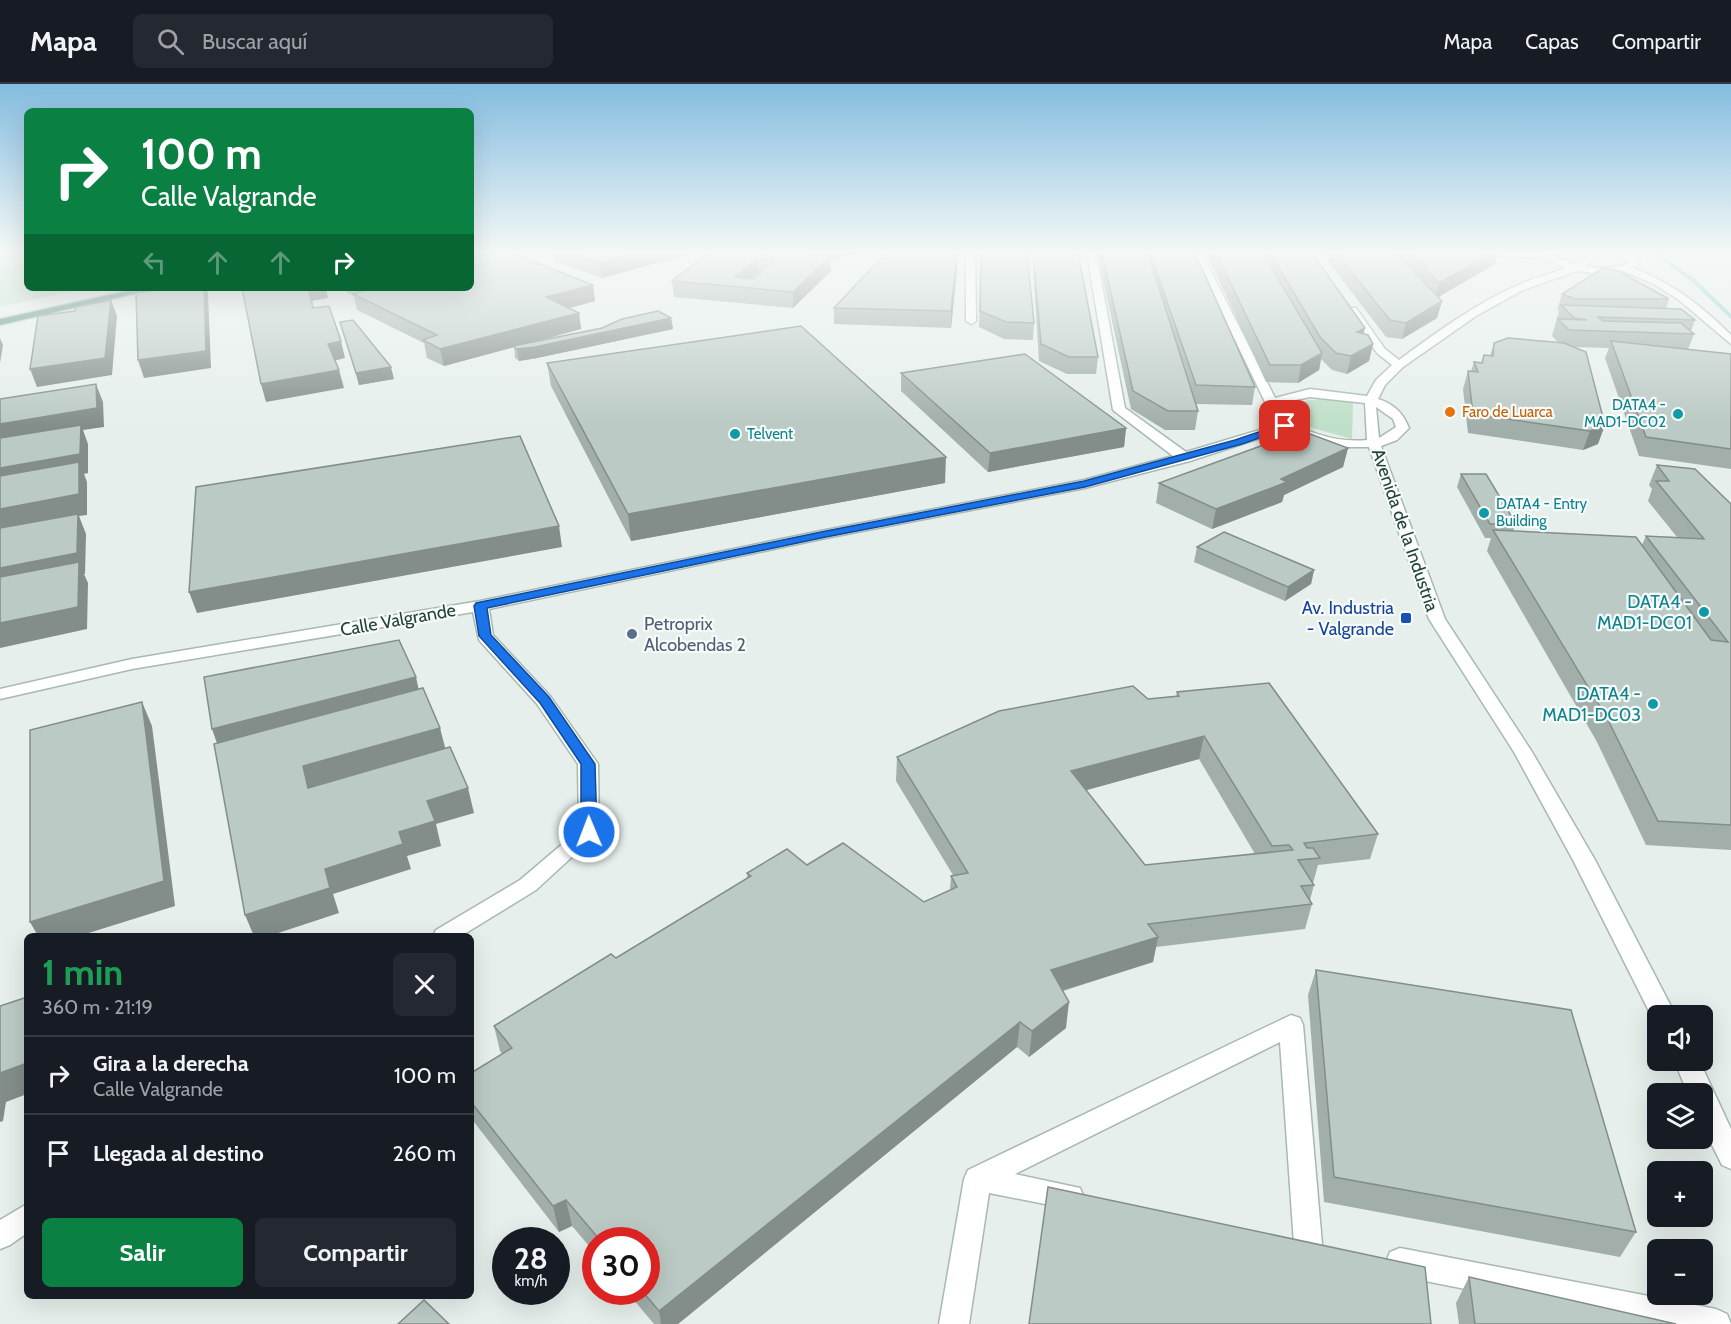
<!DOCTYPE html>
<html lang="es">
<meta charset="utf-8">
<style>
:root{--surface:#171b24;--page:#242831;--text:#f1f3f6;--muted:#9ea1a6;--line:#363941;--accent:#0b8043}
body{margin:0;font-family:Cabin,sans-serif;background:var(--page);color:var(--text);height:100vh;display:flex;flex-direction:column;font-size:22px;white-space:nowrap}
*{box-sizing:border-box;margin:0}
p{font-size:20px;color:var(--muted)}
.icon{flex:none;width:33px;height:33px;fill:none;stroke:currentColor;stroke-width:2;stroke-linecap:round;stroke-linejoin:round}
.map{position:relative;flex:1;overflow:hidden}
.side{position:absolute;left:24px;top:849px;width:450px;height:366px;display:flex;flex-direction:column;background:var(--surface);border-radius:9px;box-shadow:0 6px 24px #0002}
.side>*{flex:none}
.banner{position:absolute;left:24px;top:24px;width:450px;height:183px;border-radius:9px;box-shadow:0 6px 24px #0002;background:#0b8043;color:#fff;overflow:hidden}
.fabs{position:absolute;left:1647px;top:921px;display:grid;gap:12px}
.fabs a{display:grid;place-items:center;width:66px;height:66px;border-radius:9px;background:var(--surface);box-shadow:0 6px 24px #0002;font-size:30px}
.speed{position:absolute;left:492px;top:1143px;display:flex;gap:12px;font-size:30px;font-weight:700;text-align:center}
.speed>*{display:grid;place-content:center;width:78px;height:78px;border-radius:50%;background:var(--surface);box-shadow:0 6px 24px #0002;line-height:1}
.speed small{font-size:15px;font-weight:400}
.speed .limit{border:9px solid #d22;background:#fff;color:#111}
.pin{position:absolute;display:grid;place-items:center;width:51px;height:51px;color:#fff;margin:-26px;border-radius:12px;box-shadow:0 3px 9px #0006}
.me{position:absolute;width:66px;margin:-33px;rotate:359deg;stroke-linejoin:round;filter:drop-shadow(0 0 4px #0008)}
.turn{display:flex;align-items:center;gap:21px;height:126px;padding:0 18px;font-size:27px}
.turn .icon{width:78px;height:78px;stroke-width:2.5}
.turn b{display:block;font-size:42px;line-height:51px}
.lanes{display:flex;align-items:center;height:57px;padding:0 18px;background:#0003;justify-content:center;gap:30px;direction:ltr}
.lanes .off{opacity:.35}
.round{display:grid;place-items:center;flex:none;width:63px;height:63px;border-radius:9px;background:var(--page)}
.overview{display:flex;align-items:center;justify-content:space-between;height:102px;padding:0 18px}
h1{font-size:36px;font-weight:700;line-height:45px;color:#1e9e55}
.action{display:flex;gap:12px;margin-top:auto;padding:12px 18px}
.action a{flex:1;height:69px;border-radius:9px;background:var(--accent);color:#fff;font-size:24px;font-weight:700;line-height:69px;text-align:center}
.action a+a{background:var(--page);color:var(--text)}
ul{padding:0;list-style:none}
li{display:flex;align-items:center;gap:18px;height:78px;padding:0 18px;border-top:2px solid var(--line)}
li div{flex:1}
li b{display:block;font-size:22px}
li em{font-style:normal}
header{display:flex;align-items:center;gap:36px;box-sizing:border-box;height:84px;padding:0 30px;background:var(--surface);border-bottom:2px solid var(--line)}
header strong{font-size:28px}
nav{display:flex;gap:33px;margin-inline-start:auto;font-size:21px}
.search{width:420px;height:54px;background:var(--page);display:flex;align-items:center;gap:15px;box-sizing:border-box;padding:0 21px;border-radius:9px;color:var(--muted);font-size:22px}
.map>svg:first-child{display:block}
.green{fill:#bfe0c8}
.lines{fill:none;stroke-linecap:round;stroke-linejoin:round}
.stream{fill:#8ec9d4;fill-rule:evenodd}
.minor-casing{stroke:#a8b8b2;stroke-width:3}
.trunk-casing{stroke:#c2cac8;stroke-width:3}
.minor{fill:#fff;fill-rule:evenodd}
.trunk{fill:#4c8a7c;fill-rule:evenodd}
.wall{fill:#a1aea9;fill-rule:evenodd}
.shaded-wall{fill:#838d89}
.building{fill:#bbcac4;stroke:#838d89;stroke-width:1.5;fill-rule:evenodd}
.route{fill:#1a73e8;stroke:#114b97;stroke-width:1.5}
.food-dot{fill:#e8710a;stroke:#f7fbf9;stroke-width:2}
.culture-dot{fill:#0f9aa8;stroke:#f7fbf9;stroke-width:2}
.transit-dot{fill:#1a4fb4;stroke:#f7fbf9;stroke-width:2}
.service-dot{fill:#5c6f8a;stroke:#f7fbf9;stroke-width:2}
.labels{text-anchor:middle;dominant-baseline:central;stroke-width:4.5;stroke-linejoin:round;paint-order:stroke}
.far-culture-label{font-size:15px;fill:#0d838f;stroke:#f7fbf9;text-anchor:start}
.far-food-label{font-size:15px;fill:#c56008;stroke:#f7fbf9;text-anchor:start}
.street-label{font-size:18px;fill:#24423a;stroke:#f7fbf9}
.culture-label{font-size:18px;fill:#0d838f;stroke:#f7fbf9;text-anchor:end}
.transit-label{font-size:18px;fill:#164399;stroke:#f7fbf9;text-anchor:end}
.service-label{font-size:18px;fill:#4e5e75;stroke:#f7fbf9;text-anchor:start}
</style>
<header>
<strong>Mapa</strong>
<div class="search"><svg class="icon" aria-label="search" viewBox="0 0 24 24"><circle cx="10" cy="10" r="6"/><path d="M15 15l6 6"/></svg>Buscar aquí</div>
<nav><a>Mapa</a><a>Capas</a><a>Compartir</a></nav>
</header>
<div class="map">
<svg width="1731" height="1240" viewBox="0 0 1731 1240">
<rect width="100%" height="100%" fill="#e6efeb"/>
<path class="green" d="M0,169H27V204H86L0,223Z
M1332,315L1353,319L1352,355L1305,342L1295,333C1292,313 1318,316 1332,315Z"/>
<g class="lines">
<path class="stream" d="M1652,169H1657L1695,195L1731,230V235L1691,197Z"/>
<g class="minor-casing">
<path id="minor" d="M966,169H975L976,237L971,240L966,237Z
M1087,169H1096L1125,324L1186,368L1276,341L1270,335L1267,322L1193,169H1202L1275,314L1310,305L1367,312L1376,296L1392,281L1377,269L1347,226L1348,224H1356L1385,265L1399,276C1437,248 1475,220 1518,201C1533,194 1550,190 1566,184L1542,173L1475,172L1471,169H1548L1574,180L1586,173L1587,169H1595L1593,176L1585,182C1599,184 1617,186 1630,178L1614,169C1624,168 1635,169 1640,179L1633,184C1672,199 1702,222 1731,251V260L1679,216L1654,200L1623,187L1603,190L1577,187L1523,206L1476,232L1403,283L1385,301L1378,315C1394,320 1403,329 1409,344L1397,356L1381,362L1445,535L1532,668L1595,776L1676,932H1658V939H1655L1573,776L1514,668L1429,535L1369,363H1341L1322,360L1285,346L1190,377L1085,404L826,454L489,525L493,551L550,612L598,680L599,748L536,806L461,852H433L436,846L520,796L579,746L578,680L537,620L479,556L473,528L132,585L0,615V605L132,575L480,517L826,446L1084,396L1173,372L1113,326ZM1310,313L1365,319L1367,356C1337,359 1307,349 1282,333L1279,323L1286,318ZM1376,323L1393,335L1396,343L1379,354Z
M1291,931L1300,934L1303,941L1322,1160L1318,1169L1308,1173L1298,1169L1294,1160L1280,958L1015,1090L1080,1104L1084,1113L1080,1122L1070,1125L989,1109L969,1240H939L964,1095L968,1086Z
M1674,976H1699L1731,1045V1085L1722,1081L1702,1041V1010H1688Z
M27,1120V1149L10,1161L0,1165V1136Z
M1400,1164L1716,1225L1727,1230L1731,1240H1642L1400,1192L1390,1188L1386,1178L1390,1168Z"/>
</g>
<g class="trunk-casing">
<path id="trunk" d="M140,204H159L0,241V235Z"/>
</g>
<use href="#minor" class="minor"/>
<use href="#trunk" class="trunk"/>
</g>
<path class="wall" d="M553,169H694L602,194L554,177Z
M709,169H859L830,177L831,187L793,224L674,213L672,197ZM758,189H760L753,195L752,194Z
M981,169L1034,239L1033,256L1004,255L979,243Z
M1032,169H1078L1098,273L1096,290H1067L1039,277Z
M1098,169H1195L1255,303L1252,321L1196,320L1198,327L1195,346H1165L1131,325L1098,172Z
M1209,169H1312L1363,249L1373,260L1369,277L1347,290L1332,286L1321,275L1319,286L1298,299L1266,298L1208,172Z
M1324,169H1397L1401,173L1402,169H1498L1495,180L1438,213L1442,217L1437,234L1402,255L1386,253L1324,172Z
M958,176L951,244L834,240V224Z
M345,204H471L595,217L569,224L579,229L581,245L531,259L671,234L673,245L537,274L519,277L515,274L514,263L444,282L427,274L424,259L357,226L354,212L346,208Z
M1562,210L1669,215L1666,225L1695,236L1691,247L1694,250L1688,265L1731,270V385L1639,372L1605,274L1609,264L1574,263L1598,360L1583,366L1468,349L1463,305L1468,287H1471L1474,278L1481,279L1490,272L1494,259H1559L1552,252L1559,227L1557,226Z
M340,238L394,295L359,301Z
M547,279L945,399L631,457L551,302Z
M901,289L1126,344L1124,363L988,388L901,307Z
M1348,364L1343,383L1284,411L1282,418L1212,445L1156,419L1159,399Z
M1657,381L1731,420V766L1646,761L1597,658L1487,467L1491,454H1485L1457,403L1461,390L1516,440L1513,447L1642,461L1646,452L1677,453L1648,417L1652,405L1649,401Z
M1197,463L1314,486L1311,500L1285,517L1194,478Z
M1177,608L1378,750L1370,775L1318,781L1313,799H1312L1314,801L1310,816L1312,820L1305,845L1156,863L1153,878L1063,907L1066,944L1029,973L1017,963L678,1240H654L627,1208H646V1156H596V1170L572,1142L559,1148L471,1034V989L502,970L500,967L494,942L616,874L747,794V789L807,781L924,818L950,806L951,792L953,791L896,697L897,673L1148,615L1176,613ZM1199,675L1255,770L1145,781L1086,706Z
M1316,886L1636,1148L1620,1173L1324,1118L1308,911Z
M1469,1193L1676,1240H1459L1456,1219Z"/>
<path class="shaded-wall" d="M637,169H694L602,194L600,178Z
M821,169H859L830,177L831,187L793,224V208L822,180Z
M958,169V176L951,244V227Z
M1492,169H1498L1495,180L1435,215L1439,199Z
M757,174L758,189L742,204L735,193Z
M593,201L595,217L548,230L546,213Z
M204,204H207L208,210L211,284L144,294L138,276Z
M308,204H326L328,214L312,217L317,240Z
M111,216L117,232L112,291L37,303L30,285Z
M1442,217L1437,234L1402,255L1406,239Z
M579,229L581,245L444,282L440,265Z
M671,234L673,245L537,274L519,277L517,265Z
M1365,244L1361,261L1357,248Z
M0,254L3,261L0,279Z
M341,257L345,274L333,277L328,260Z
M1373,260L1369,277L1347,290L1351,272Z
M1322,269L1319,286L1298,299L1301,281Z
M391,283L394,295L359,301L356,289Z
M339,286L344,304L266,318L261,300Z
M96,300L103,318L104,343L83,346L88,360V389L84,390L87,398V431L79,432L86,450L85,490H84L88,499L87,545L0,564V340Z
M1605,341L1598,360L1583,366L1590,347Z
M1126,344L1124,363L988,388L990,369Z
M1348,364L1343,383L1284,411L1282,418L1212,445L1216,425Z
M946,373L945,399L631,457L628,430Z
M559,442L562,463L197,529L189,508Z
M1314,486L1311,500L1285,517L1288,503Z
M416,593L421,616L220,668L212,645Z
M142,618L152,642L175,822L79,852H38L30,838Z
M440,644L446,667L308,704L303,682Z
M1204,652L1199,675L1069,711L1071,687Z
M468,704L474,729L436,740L441,762L407,772L411,785L333,810L339,829L269,852H254L245,831L325,785L399,748L427,717Z
M1158,853L1153,878L1048,911L1051,886Z
M1069,918L1066,944L1029,973L1032,947Z
M1020,938L1017,963L678,1240H661L659,1227Z
M27,979V1010L6,1018L3,1037L0,1038V989Z
M566,1116L572,1142L559,1148L553,1122Z"/>
<path class="building" d="M471,169H513L593,201L546,213L579,229L440,265L423,256L437,251L353,210L368,206L365,204H471Z
M572,169H637L600,178Z
M709,169H796L830,172L793,208L672,197ZM757,174L775,175L753,195L735,193Z
M886,169H957L951,227L834,224Z
M981,169H1027L1034,239L1006,238L980,227Z
M1033,169H1078L1098,273H1069L1041,260Z
M1102,169H1148L1198,327H1168L1133,307Z
M1150,169H1195L1255,303L1196,301Z
M1216,169H1263L1322,269L1301,281H1270Z
M1270,169H1312L1365,244L1357,248L1368,251L1373,260L1351,272L1336,269L1320,253Z
M1336,169H1397L1442,217L1406,239L1390,236Z
M1409,169H1492L1439,199L1423,182L1427,180L1418,178Z
M1603,184L1618,187L1669,215H1575L1562,210Z
M168,204H204L206,267L138,276L136,209L168,205Z
M242,204H308L313,224L329,222L341,257L328,260L339,286L261,300Z
M111,216L105,274L30,285L38,232L75,227L76,223Z
M1561,221L1681,225L1695,236L1598,233L1603,237L1681,239L1694,250L1569,246L1558,235L1587,236L1574,234Z
M658,227L671,234L535,263L517,265L513,262L602,244L622,235Z
M353,236L391,283L356,289L340,238Z
M801,242L946,373L628,430L547,279Z
M1508,254L1564,259L1586,268L1605,341L1590,347L1473,330L1468,287L1478,288L1474,278L1482,279L1484,271L1493,272L1494,259Z
M1611,257L1731,270V365L1646,353Z
M1025,270L1126,344L990,369L901,289Z
M96,300L97,324L0,340V315Z
M81,341L80,370L0,384V354Z
M1302,347L1348,364L1281,395L1287,398L1216,425L1159,399Z
M520,352L559,442L189,508L196,403Z
M79,378V410L0,425V392Z
M1657,381L1695,385L1731,420V741L1658,737L1607,634L1493,446L1636,453L1711,556L1728,558L1646,452L1704,455L1656,397H1669Z
M1461,390H1486L1516,440H1490Z
M78,430L77,469L0,484V444Z
M1224,448L1314,486L1288,503L1197,463Z
M79,478L78,523L0,539V493Z
M399,556L416,593L212,645L204,593Z
M1269,599L1378,750L1304,759L1307,764H1313L1320,774L1298,776L1314,801L1301,802L1312,820L1148,840L1158,853L1051,886L1069,918L1032,947L1020,938L659,1227L643,1208H646V1156H600L566,1116L553,1122L471,1018V989L512,964L494,942L611,870L616,874L751,792L747,789L787,765L807,781L843,759L924,818L957,803L951,792L968,789L897,673L999,627L1133,602L1148,615L1179,612L1177,608ZM1204,652L1272,762L1289,761L1293,766L1145,781L1071,687Z
M423,604L440,644L303,682L308,704L450,663L468,704L427,717L435,737L399,748L403,760L325,785L330,804L245,831L214,660Z
M142,618L164,797L30,838V646Z
M1316,886L1571,926L1636,1148L1334,1093Z
M27,913V979L0,989V922Z
M1048,1103L1425,1183L1431,1240H1029Z
M1469,1193L1676,1240H1475Z
M424,1216L449,1240H398Z"/>
<linearGradient id="sky" x2="0" y2="1"><stop stop-color="#84bce0"/><stop offset="0.49" stop-color="#f4f8f6"/><stop offset="1" stop-color="#f4f8f6" stop-opacity="0"/></linearGradient>
<rect width="1731" height="342" fill="url(#sky)"/>
<path class="route" d="M1285,339L1290,342L1288,344L1242,360L1085,403L826,453L487,524L491,551L549,613L595,680L597,748L589,754L581,748V680L540,619L479,552L474,522L476,519L826,447L1084,397L1235,356Z"/>
<circle class="food-dot" cx="1450" cy="328" r="6"/>
<g class="culture-dot">
<circle cx="1678" cy="330" r="6"/>
<circle cx="735" cy="350" r="6"/>
<circle cx="1484" cy="429" r="6"/>
<circle cx="1704" cy="528" r="6"/>
<circle cx="1653" cy="620" r="6"/>
</g>
<rect class="transit-dot" x="1400" y="528" width="12" height="12" rx="3"/>
<circle class="service-dot" cx="632" cy="550" r="6"/>
<g class="labels">
<g class="far-culture-label">
<text x="1666" y="321" text-anchor="end">DATA4 -<tspan x="1666" dy="17">MAD1-DC02</tspan></text>
<text x="747" y="350">Telvent</text>
<text x="1496" y="420">DATA4 - Entry<tspan x="1496" dy="17">Building</tspan></text>
</g>
<g class="far-food-label">
<text x="1462" y="328">Faro de Luarca</text>
</g>
<g class="street-label">
<text transform="translate(1405 446) rotate(71)">Avenida de la Industria</text>
<text transform="translate(398 536) rotate(-10)">Calle Valgrande</text>
</g>
<g class="culture-label">
<text x="1692" y="518">DATA4 -<tspan x="1692" dy="21">MAD1-DC01</tspan></text>
<text x="1641" y="610">DATA4 -<tspan x="1641" dy="21">MAD1-DC03</tspan></text>
</g>
<g class="transit-label">
<text x="1394" y="524">Av. Industria<tspan x="1394" dy="21">- Valgrande</tspan></text>
</g>
<g class="service-label">
<text x="644" y="540">Petroprix<tspan x="644" dy="21">Alcobendas 2</tspan></text>
</g>
</g>
</svg>
<div class="fabs">
<a><svg class="icon" aria-label="sound" viewBox="0 0 24 24"><path d="M4 9h4l5-4v14l-5-4H4zM17 9q2 3 0 6"/></svg></a>
<a><svg class="icon" aria-label="layers" viewBox="0 0 24 24"><path d="M12 4l9 5-9 5-9-5zM3 14l9 5 9-5"/></svg></a>
<a>+</a>
<a>−</a>
</div>
<div class="speed"><div>28<small>km/h</small></div><div class="limit">30</div></div>
<div class="pin" style="left:1285px;top:342px;background:#d93025"><svg class="icon" aria-label="arrive" viewBox="0 0 24 24"><path d="M6 21V4h12l-3 4 3 4H6"/></svg></div>
<svg class="me" style="left:589px;top:748px" viewBox="-20 -20 40 40"><circle r="17" fill="#1a73e8" stroke="#fff" stroke-width="3"/><path d="M0-11L8 9 0 5-8 9z" fill="#fff"/></svg>
<div class="banner">
<div class="turn"><svg class="icon" aria-label="right" viewBox="0 0 24 24"><path d="M7 20v-9h11M14 6l5 5-5 5"/></svg><div><b>100 m</b>Calle Valgrande</div></div>
<div class="lanes"><svg class="icon off" aria-label="left" viewBox="0 0 24 24"><path d="M17 20v-9H6M10 6l-5 5 5 5"/></svg><svg class="icon off" aria-label="ahead" viewBox="0 0 24 24"><path d="M12 20V5M6 11l6-6 6 6"/></svg><svg class="icon off" aria-label="ahead" viewBox="0 0 24 24"><path d="M12 20V5M6 11l6-6 6 6"/></svg><svg class="icon" aria-label="right" viewBox="0 0 24 24"><path d="M7 20v-9h11M14 6l5 5-5 5"/></svg></div>
</div>
<section class="side">
<div class="overview"><div><h1>1 min</h1><p>360 m · 21:19</p></div><a class="round"><svg class="icon" aria-label="close" viewBox="0 0 24 24"><path d="M6 6l12 12M18 6L6 18"/></svg></a></div>
<ul>
<li><svg class="icon" aria-label="right" viewBox="0 0 24 24"><path d="M7 20v-9h11M14 6l5 5-5 5"/></svg><div><b>Gira a la derecha</b><p>Calle Valgrande</p></div><em>100 m</em></li>
<li><svg class="icon" aria-label="arrive" viewBox="0 0 24 24"><path d="M6 21V4h12l-3 4 3 4H6"/></svg><div><b>Llegada al destino</b></div><em>260 m</em></li>
</ul>
<div class="action"><a>Salir</a><a>Compartir</a></div>
</section>
</div>
